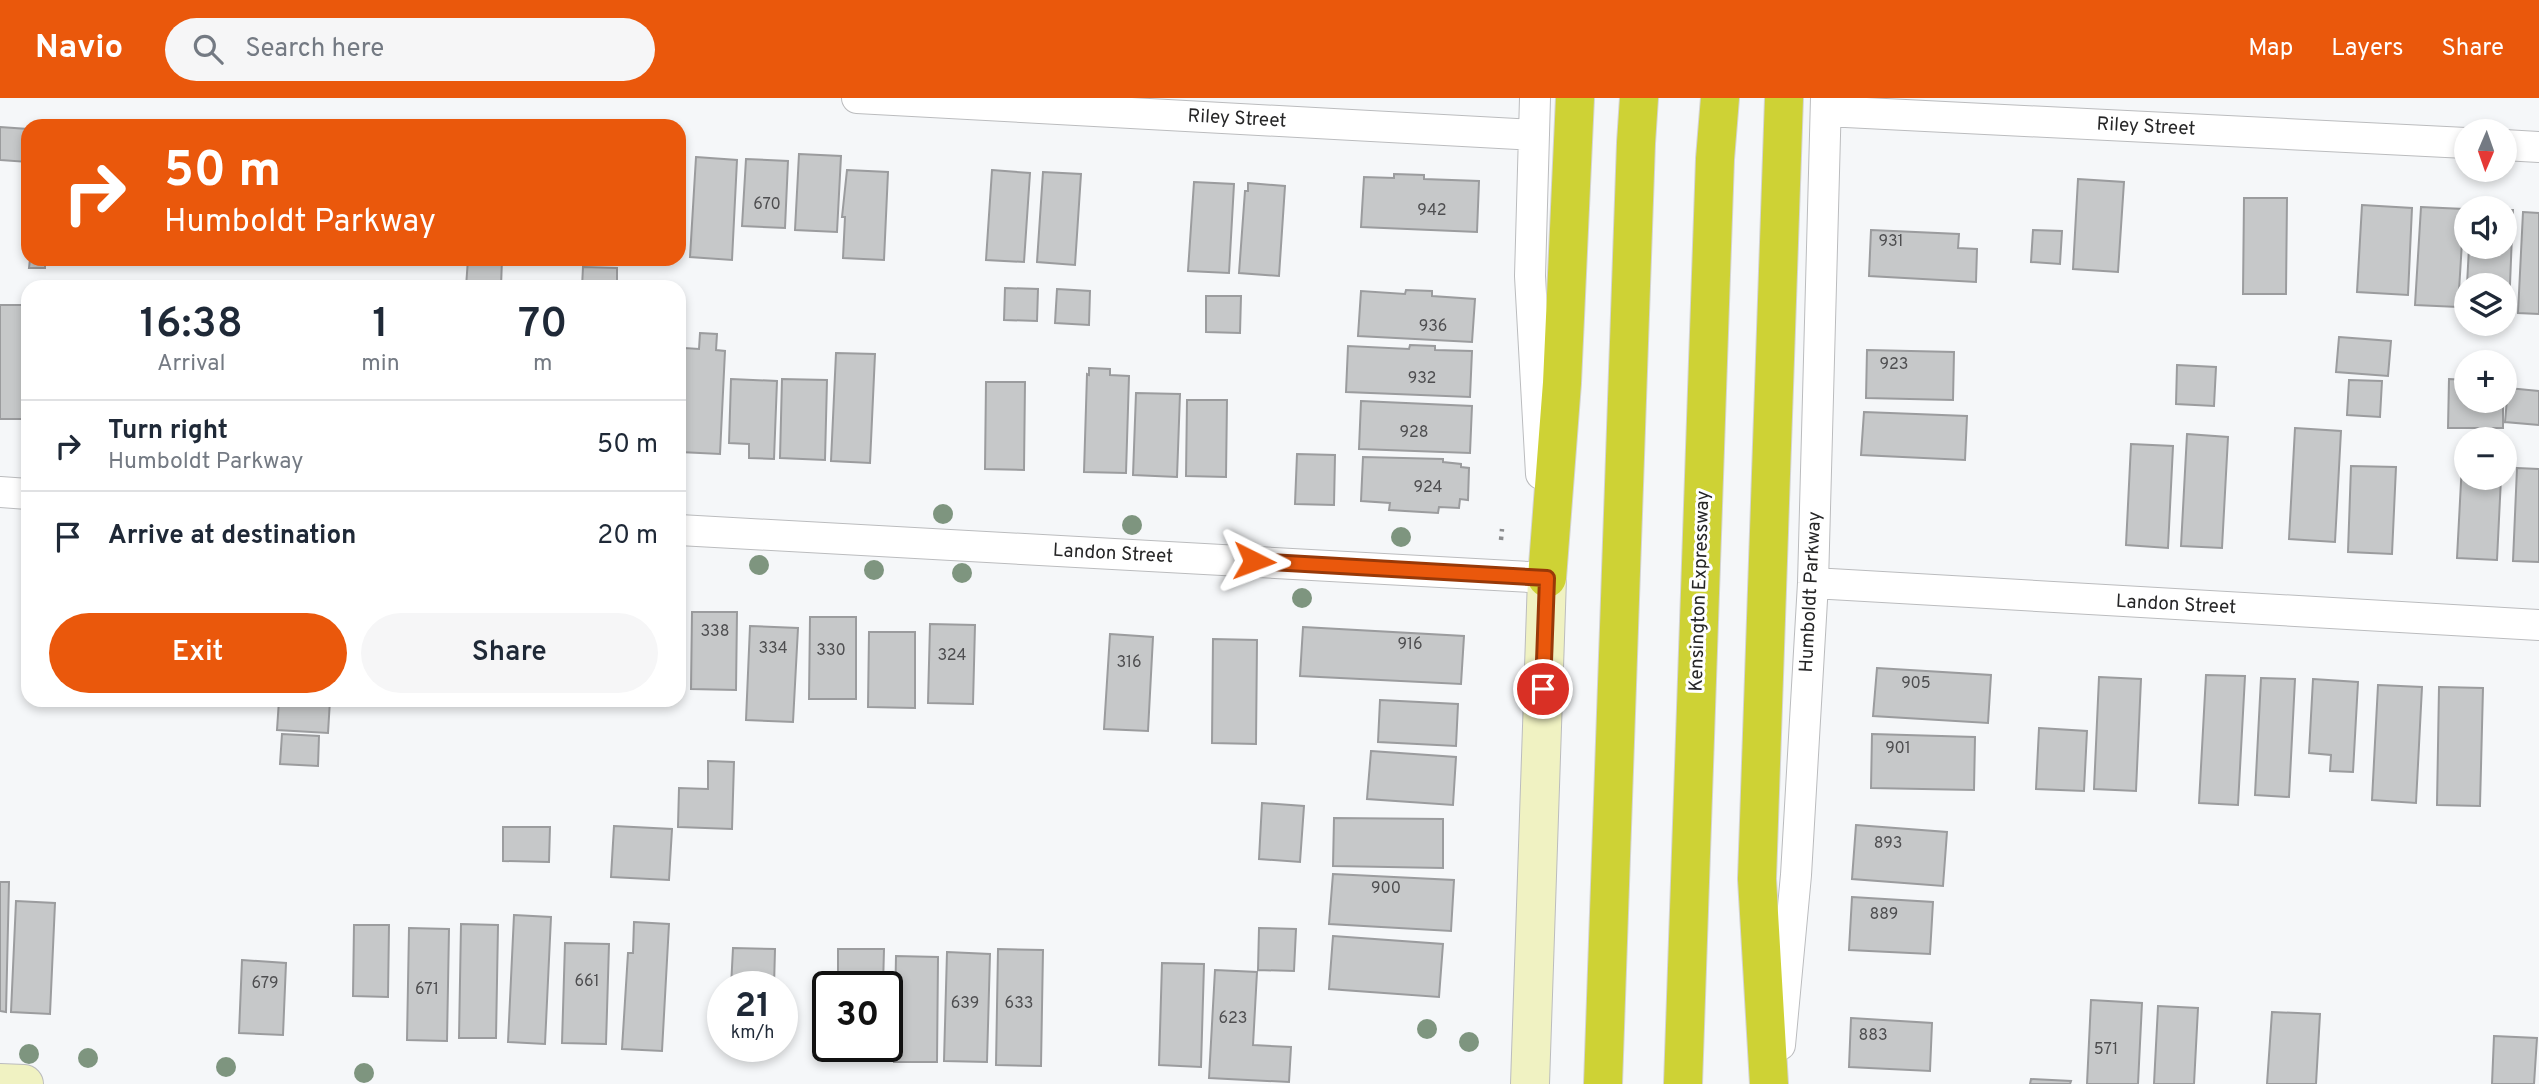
<!DOCTYPE html>
<meta charset="utf-8">
<style>
:root{--surface:#fff;--page:#f6f6f7;--text:#1f2937;--muted:#747a83;--line:#e0e1e3;--accent:#ea580c}
body{margin:0;font-family:Overpass,sans-serif;background:var(--page);color:var(--text);height:100vh;display:flex;flex-direction:column;font-size:26px;white-space:nowrap}
*{box-sizing:border-box;margin:0}
p{font-size:23px;color:var(--muted)}
.icon{flex:none;width:38px;height:38px;fill:none;stroke:currentColor;stroke-width:2;stroke-linecap:round;stroke-linejoin:round}
.map{position:relative;flex:1;overflow:hidden}
.drawer{position:absolute;left:21px;top:182px;width:665px;height:427px;display:flex;flex-direction:column;background:var(--surface);border-radius:21px;box-shadow:0 4px 10px #0003}
.drawer>*{flex:none}
.hud{position:absolute;left:21px;top:21px;width:665px;height:147px;border-radius:21px;box-shadow:0 4px 10px #0003;background:#ea580c;color:#fff;overflow:hidden}
.needle{width:46px;rotate:182deg}
.buttons{position:absolute;left:2454px;top:21px;display:grid;gap:14px}
.buttons a{display:grid;place-items:center;width:63px;height:63px;border-radius:50%;background:var(--surface);box-shadow:0 4px 10px #0003;font-size:35px}
.speed{position:absolute;left:707px;top:873px;display:flex;gap:14px;font-size:35px;font-weight:700;text-align:center}
.speed>*{display:grid;place-content:center;width:91px;height:91px;border-radius:50%;background:var(--surface);box-shadow:0 4px 10px #0003;line-height:1}
.speed small{font-size:18px;font-weight:400}
.speed .limit{border:4px solid #111;border-radius:10px;background:#fff;color:#111}
.pin{position:absolute;display:grid;place-items:center;width:60px;height:60px;color:#fff;margin:-30px;border:4px solid #fff;border-radius:50%;box-shadow:0 2px 7px #0007}
.me{position:absolute;width:77px;margin:-38px;rotate:93deg;stroke-linejoin:round;filter:drop-shadow(0 0 5px #0008)}
.turn{display:flex;align-items:center;gap:24px;height:147px;padding:0 28px;font-size:32px}
.turn .icon{width:91px;height:91px;stroke-width:2.5}
.turn b{display:block;font-size:49px;line-height:60px}
.eta{display:flex;justify-content:space-evenly;align-items:center;height:119px;text-align:center}
.eta b{font-size:42px;font-weight:600;line-height:49px}
.button{display:flex;gap:14px;margin-top:auto;padding:14px 28px}
.button a{flex:1;height:80px;border-radius:42px;background:var(--accent);color:#fff;font-size:28px;font-weight:600;line-height:80px;text-align:center}
.button a+a{background:var(--page);color:var(--text)}
ul{padding:0;list-style:none}
li{display:flex;align-items:center;gap:21px;height:91px;padding:0 28px;border-top:2px solid var(--line)}
li div{flex:1}
li b{display:block;font-size:26px}
li em{font-style:normal}
header{display:flex;align-items:center;gap:42px;box-sizing:border-box;height:98px;padding:0 35px;background:var(--accent);color:#fff}
header strong{font-size:33px}
nav{display:flex;gap:38px;margin-inline-start:auto;font-size:24px}
.search{width:490px;height:63px;background:var(--page);display:flex;align-items:center;gap:18px;box-sizing:border-box;padding:0 24px;border-radius:38px;color:var(--muted);font-size:26px}
.map>svg:first-child{display:block}
.building{fill:#c6c8c9;stroke:#9b9c9e;stroke-width:2}
.lines{fill:none;stroke-linecap:round;stroke-linejoin:round}
.street-casing{stroke:#bbbcbe;stroke-width:32}
.secondary-casing{stroke:#bbbcbe;stroke-width:40}
.highway-casing{stroke:#d4d4d4;stroke-width:40}
.path{stroke:#8c8d8f;stroke-width:4.5;stroke-dasharray:3.5 5;stroke-linecap:butt}
.street{stroke:#fff;stroke-width:30}
.secondary{stroke:#f0f2c2;stroke-width:38}
.highway{stroke:#ced235;stroke-width:38}
.tree{fill:#7e957f}
.route-casing{stroke:#983908;stroke-width:18}
.route{stroke:#ea580c;stroke-width:12}
.labels{text-anchor:middle;dominant-baseline:central;stroke-width:6;stroke-linejoin:round;paint-order:stroke}
.number-label{font-size:16px;fill:#4e4e50}
.street-label{font-size:19px;fill:#262627;stroke:#fff}
</style>
<header>
<strong>Navio</strong>
<div class="search"><svg class="icon" aria-label="search" viewBox="0 0 24 24"><circle cx="10" cy="10" r="6"/><path d="M15 15l6 6"/></svg>Search here</div>
<nav><a>Map</a><a>Layers</a><a>Share</a></nav>
</header>
<div class="map">
<svg width="2539" height="986" viewBox="0 0 2539 986">
<rect width="100%" height="100%" fill="#f5f7f9"/>
<path class="building" d="M0,29L28,31V64L0,62Z
M799,56L841,58L837,134L795,132Z
M679,58H685L680,133H679Z
M696,59L737,62L732,162L690,159Z
M746,61L788,63L785,130L742,128Z
M847,72L888,74L884,162L843,160L845,119H842Z
M992,72L1030,75L1024,164L986,162Z
M1043,74L1081,76L1075,167L1037,164Z
M1394,76L1424,77V81L1479,83L1477,134L1361,129L1364,79L1394,80Z
M2078,81L2124,84L2118,174L2073,171Z
M1194,84L1234,86L1229,175L1188,173Z
M1248,85L1285,88L1279,178L1239,175L1245,93H1248Z
M2244,100H2287L2286,196H2243Z
M2362,107L2412,110L2408,197L2357,194Z
M2421,109L2464,111L2458,209L2415,207Z
M2504,112H2513L2509,211H2504V187H2467L2469,149H2504Z
M2523,114L2539,115V216L2518,215Z
M1871,132L1959,136L1958,150L1977,151L1976,184L1869,178Z
M2033,132L2062,133L2060,166L2031,164Z
M30,161H45V170H29Z
M468,161H502L501,189H466Z
M583,169L617,170V189H582Z
M1005,190L1038,191L1037,223L1004,222Z
M1057,191L1090,193L1089,227L1055,225Z
M1406,192L1432,193V198L1475,201L1472,244L1358,238L1361,193L1405,196Z
M1206,198H1241L1240,235L1206,234Z
M0,207H28V321H0Z
M700,235L717,236L716,252L725,253L720,356L680,354L685,250L699,251Z
M2339,239L2391,243L2388,278L2336,274Z
M1410,247L1435,248V252L1472,253L1470,299L1346,294L1348,248L1409,251Z
M1867,252L1954,254L1953,302L1866,300Z
M836,255L875,256L870,365L831,363Z
M2177,267L2216,269L2214,308L2176,306Z
M1089,270L1110,271V277L1129,278L1126,375L1084,374L1087,276L1089,277Z
M731,281L777,283L774,361L749,360V346L729,345Z
M782,281L827,282L825,362L780,360Z
M2449,281L2466,282V303H2503V330H2448Z
M2349,282L2382,283L2380,319L2347,317Z
M986,284H1025L1024,372L985,371Z
M2508,290L2539,293V327L2505,324Z
M1136,295L1180,296L1177,379L1133,377Z
M1187,302H1227L1226,379L1186,378Z
M1361,303L1472,308L1470,355L1359,351Z
M1864,314L1967,318L1965,362L1861,357Z
M2295,330L2341,333L2335,444L2289,441Z
M2187,336L2228,339L2222,450L2181,448Z
M2131,346L2173,348L2168,450L2126,447Z
M1297,356L1335,357L1334,407L1295,406Z
M1363,359L1443,361V364L1461,366V369L1469,370L1468,402L1460,401L1459,410L1439,409L1438,415L1389,412L1390,405L1361,403Z
M2462,365H2466V380H2501L2497,462L2457,460Z
M2351,368L2396,369L2392,456L2348,454Z
M2517,370L2539,371V464L2513,463Z
M692,514H737L736,592L691,591Z
M810,519H856V601H809Z
M930,526L975,527L973,606L928,605Z
M750,528L798,530L793,624L746,622Z
M1303,529L1464,538L1461,586L1300,578Z
M869,534H915V610L868,609Z
M1110,536L1153,539L1148,633L1104,631Z
M1213,541L1257,542L1256,646L1212,645Z
M1877,570L1991,577L1988,625L1873,618Z
M2206,577L2245,578L2238,707L2199,705Z
M2099,579L2141,581L2136,693L2094,691Z
M2261,580L2295,581L2289,699L2255,697Z
M2313,581L2358,584L2353,674L2330,673L2331,657L2309,655Z
M2378,587L2422,589L2416,705L2372,702Z
M2439,589L2483,590L2480,708L2437,707Z
M279,602H330L328,635L277,632Z
M1380,602L1458,606L1456,648L1378,644Z
M2039,630L2087,633L2084,693L2036,691Z
M282,636L319,638L318,668L280,666Z
M1872,636L1975,639L1974,692L1871,690Z
M1371,653L1456,659L1453,707L1367,701Z
M708,663L734,664L732,731L678,729L679,690L708,691Z
M1262,705L1304,708L1300,764L1259,761Z
M1334,720L1443,721V770L1333,768Z
M1856,727L1947,734L1943,788L1852,781Z
M614,728L672,731L669,782L611,779Z
M503,729H550L549,764L503,763Z
M1333,776L1454,782L1451,833L1329,826Z
M0,784H9L6,914L0,913Z
M1852,799L1933,804L1930,856L1849,852Z
M16,803L55,805L50,916L11,914Z
M514,817L551,819L545,946L508,944Z
M634,824L669,826L662,953L622,951L628,855H633Z
M461,826L498,827L496,940H459Z
M354,827H389L388,899L353,898Z
M409,830L449,831L447,943L407,942Z
M1259,830L1296,831L1294,873L1258,872Z
M1333,838L1443,846L1439,899L1329,891Z
M565,845L609,846L606,946L562,945Z
M733,850L775,851L774,889H731Z
M838,851H884L883,889H838Z
M998,851L1043,852L1041,968L996,967Z
M947,854L990,856L987,964L944,963Z
M896,858L938,859L937,964H894Z
M242,862L286,865L283,937L239,935Z
M1162,865L1204,866L1201,969L1159,967Z
M1215,872L1257,874L1253,947L1291,949L1289,984L1209,980Z
M2091,902L2142,905L2138,986H2087Z
M2158,908L2198,910L2194,986H2154Z
M2272,914L2320,916L2316,986H2267Z
M1851,920L1932,925L1930,973L1849,969Z
M2494,938L2537,940L2534,986H2492Z
M837,948H882V961L837,960Z
M2031,981L2071,983L2070,986H2030Z"/>
<g class="lines">
<g class="street-casing">
<path id="street" d="M857,0L1534,37
M1535,0L1530,178L1541,376
M1826,13L2466,45
M2504,47L2539,49
M0,394L28,396
M679,432L1547,480L1546,461
M1813,485L2539,527
M1780,947L1796,777L1813,485L1826,0"/>
</g>
<g class="secondary-casing">
<path id="secondary" d="M0,985L24,986
M1530,986L1547,480"/>
</g>
<g class="highway-casing">
<path id="highway" d="M1547,480L1562,285L1575,0
M1603,986L1636,45L1639,0
M1683,986L1715,61L1720,0
M1769,986L1757,781L1784,0"/>
</g>
<path class="path" d="M1501,442L1502,431"/>
<use href="#street" class="street"/>
<use href="#secondary" class="secondary"/>
<use href="#highway" class="highway"/>
</g>
<g class="tree">
<circle cx="943" cy="416" r="10"/>
<circle cx="1132" cy="427" r="10"/>
<circle cx="1401" cy="439" r="10"/>
<circle cx="759" cy="467" r="10"/>
<circle cx="874" cy="472" r="10"/>
<circle cx="962" cy="475" r="10"/>
<circle cx="1302" cy="500" r="10"/>
<circle cx="1427" cy="931" r="10"/>
<circle cx="1469" cy="944" r="10"/>
<circle cx="29" cy="956" r="10"/>
<circle cx="88" cy="960" r="10"/>
<circle cx="226" cy="969" r="10"/>
<circle cx="364" cy="975" r="10"/>
</g>
<g class="lines">
<g class="route-casing">
<path id="route" d="M1254,463L1547,480L1543,591"/>
</g>
<use href="#route" class="route"/>
</g>
<g class="labels">
<g class="number-label">
<text x="767" y="107">670</text>
<text x="1432" y="113">942</text>
<text x="1891" y="144">931</text>
<text x="1433" y="229">936</text>
<text x="1894" y="267">923</text>
<text x="1422" y="281">932</text>
<text x="1414" y="335">928</text>
<text x="1428" y="390">924</text>
<text x="715" y="534">338</text>
<text x="1410" y="547">916</text>
<text x="773" y="551">334</text>
<text x="831" y="553">330</text>
<text x="952" y="558">324</text>
<text x="1129" y="565">316</text>
<text x="1916" y="586">905</text>
<text x="1898" y="651">901</text>
<text x="1888" y="746">893</text>
<text x="1386" y="791">900</text>
<text x="1884" y="817">889</text>
<text x="587" y="884">661</text>
<text x="265" y="886">679</text>
<text x="427" y="892">671</text>
<text x="965" y="906">639</text>
<text x="1019" y="906">633</text>
<text x="1233" y="921">623</text>
<text x="1873" y="938">883</text>
<text x="2106" y="952">571</text>
</g>
<g class="street-label">
<text transform="translate(1237 21) rotate(3)">Riley Street</text>
<text transform="translate(2146 29) rotate(3)">Riley Street</text>
<text transform="translate(1113 456) rotate(3)">Landon Street</text>
<text transform="translate(1700 493) rotate(-88)">Kensington Expressway</text>
<text transform="translate(1811 494) rotate(-87)">Humboldt Parkway</text>
<text transform="translate(2176 507) rotate(3)">Landon Street</text>
</g>
</g>
</svg>
<div class="buttons">
<a><svg class="needle" viewBox="-14 -14 28 28"><path d="M0-13l5 13h-10z" fill="#e53935"/><path d="M0 13l5-13h-10z" fill="#747a83"/></svg></a>
<a><svg class="icon" aria-label="sound" viewBox="0 0 24 24"><path d="M4 9h4l5-4v14l-5-4H4zM17 9q2 3 0 6"/></svg></a>
<a><svg class="icon" aria-label="layers" viewBox="0 0 24 24"><path d="M12 4l9 5-9 5-9-5zM3 14l9 5 9-5"/></svg></a>
<a>+</a>
<a>−</a>
</div>
<div class="speed"><div>21<small>km/h</small></div><div class="limit">30</div></div>
<div class="pin" style="left:1543px;top:591px;background:#d93025"><svg class="icon" aria-label="arrive" viewBox="0 0 24 24"><path d="M6 21V4h12l-3 4 3 4H6"/></svg></div>
<svg class="me" style="left:1254px;top:463px" viewBox="-20 -20 40 40"><path d="M0-17L14 15 0 8-14 15z" fill="#ea580c" stroke="#fff" stroke-width="4"/></svg>
<div class="hud">
<div class="turn"><svg class="icon" aria-label="right" viewBox="0 0 24 24"><path d="M7 20v-9h11M14 6l5 5-5 5"/></svg><div><b>50 m</b>Humboldt Parkway</div></div>
</div>
<section class="drawer">
<div class="eta">
<div><b>16:38</b><p>Arrival</p></div>
<div><b>1</b><p>min</p></div>
<div><b>70</b><p>m</p></div>
</div>
<ul>
<li><svg class="icon" aria-label="right" viewBox="0 0 24 24"><path d="M7 20v-9h11M14 6l5 5-5 5"/></svg><div><b>Turn right</b><p>Humboldt Parkway</p></div><em>50 m</em></li>
<li><svg class="icon" aria-label="arrive" viewBox="0 0 24 24"><path d="M6 21V4h12l-3 4 3 4H6"/></svg><div><b>Arrive at destination</b></div><em>20 m</em></li>
</ul>
<div class="button"><a>Exit</a><a>Share</a></div>
</section>
</div>
